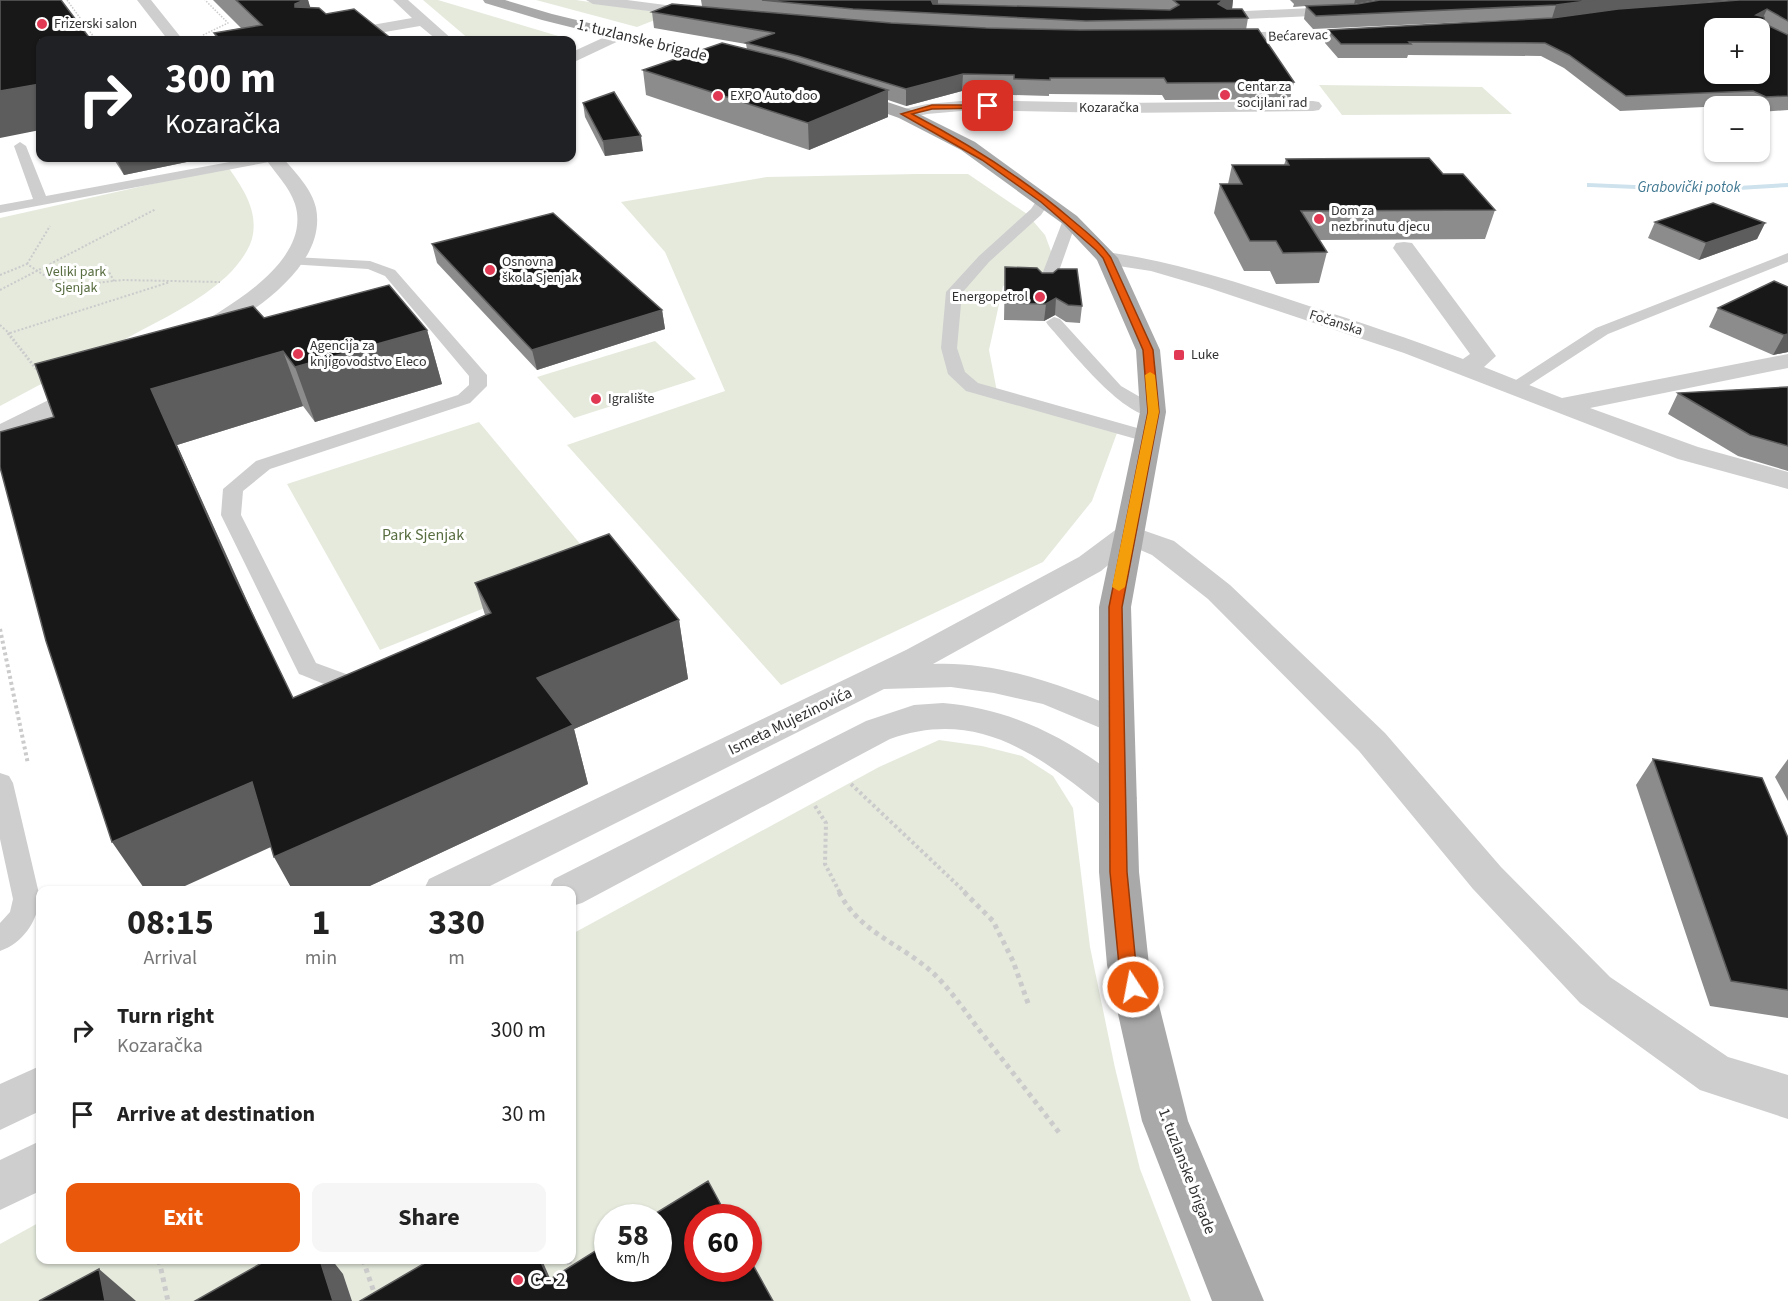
<!DOCTYPE html>
<meta charset="utf-8">
<style>
:root{--surface:#fff;--page:#f6f6f6;--text:#222;--muted:#767676;--accent:#ea580c}
body{margin:0;font-family:"Source Sans 3",sans-serif;background:var(--page);color:var(--text);height:100vh;display:flex;flex-direction:column;font-size:22px;white-space:nowrap}
*{box-sizing:border-box;margin:0}
p{font-size:20px;color:var(--muted)}
.icon{flex:none;width:33px;height:33px;fill:none;stroke:currentColor;stroke-width:2;stroke-linecap:round;stroke-linejoin:round}
.map{position:relative;flex:1;overflow:hidden}
.details{position:absolute;left:36px;top:886px;width:540px;height:378px;display:flex;flex-direction:column;background:var(--surface);border-radius:12px;box-shadow:0 2px 4px #0004}
.details>*{flex:none}
.guide{position:absolute;left:36px;top:36px;width:540px;height:126px;border-radius:12px;box-shadow:0 2px 4px #0004;background:#202124;color:#fff;overflow:hidden}
.controls{position:absolute;left:1704px;top:18px;display:grid;gap:12px}
.controls a{display:grid;place-items:center;width:66px;height:66px;border-radius:12px;background:var(--surface);box-shadow:0 2px 4px #0004;font-size:30px}
.speed{position:absolute;left:594px;top:1204px;display:flex;gap:12px;font-size:30px;font-weight:700;text-align:center}
.speed>*{display:grid;place-content:center;width:78px;height:78px;border-radius:50%;background:var(--surface);box-shadow:0 2px 4px #0004;line-height:1}
.speed small{font-size:15px;font-weight:400}
.speed .limit{border:9px solid #d22;background:#fff;color:#111}
.pin{position:absolute;display:grid;place-items:center;width:51px;height:51px;color:#fff;margin:-26px;border-radius:12px;box-shadow:0 3px 9px #0006}
.me{position:absolute;width:66px;margin:-33px;rotate:349deg;stroke-linejoin:round;filter:drop-shadow(0 0 4px #0008)}
.turn{display:flex;align-items:center;gap:21px;height:126px;padding:0 30px;font-size:27px}
.turn .icon{width:78px;height:78px;stroke-width:2.5}
.turn b{display:block;font-size:42px;line-height:51px}
.eta{display:flex;justify-content:space-evenly;align-items:center;height:102px;text-align:center}
.eta b{font-size:36px;font-weight:700;line-height:42px}
.primary-button{display:flex;gap:12px;margin-top:auto;padding:12px 30px}
.primary-button a{flex:1;height:69px;border-radius:12px;background:var(--accent);color:#fff;font-size:24px;font-weight:700;line-height:69px;text-align:center}
.primary-button a+a{background:var(--page);color:var(--text)}
ul{padding:0;list-style:none}
li{display:flex;align-items:center;gap:18px;height:84px;padding:0 30px}
li div{flex:1}
li b{display:block;font-size:22px}
li em{font-style:normal}
.map>svg:first-child{display:block}
.green{fill:#e5eadd}
.lines{fill:none;stroke-linecap:round;stroke-linejoin:round}
.stream{fill:#cde2ec;fill-rule:evenodd}
.path-far4{stroke:#cbcbcb;stroke-width:1.5;stroke-dasharray:1.5 1.5;stroke-linecap:butt}
.path-far3{stroke:#cbcbcb;stroke-width:2;stroke-dasharray:2 2;stroke-linecap:butt}
.path-far2{stroke:#cbcbcb;stroke-width:3;stroke-dasharray:2 2;stroke-linecap:butt}
.path-far1{stroke:#cbcbcb;stroke-width:4;stroke-dasharray:3 3;stroke-linecap:butt}
.path{stroke:#cbcbcb;stroke-width:5;stroke-dasharray:4.5 4.5;stroke-linecap:butt}
.service{fill:#cecece;fill-rule:evenodd}
.minor{fill:#cecece;fill-rule:evenodd}
.primary{fill:#a9a9a9;fill-rule:evenodd}
.wall{fill:#8c8c8c}
.shaded-wall{fill:#5d5d5d}
.building{fill:#181818;stroke:#5d5d5d;stroke-width:1.5;fill-rule:evenodd}
.route{fill:#ea580c;stroke:#983908;stroke-width:1.5}
.slow{fill:#f59e0b}
.poi-dot{fill:#e13953;stroke:#fff;stroke-width:2}
.labels{text-anchor:middle;dominant-baseline:central;stroke-width:6;stroke-linejoin:round;paint-order:stroke}
.far-poi-label{font-size:14px;fill:#313131;stroke:#fff;text-anchor:start}
.far-street-label{font-size:14px;fill:#313131;stroke:#fff}
.far-park-label{font-size:14px;fill:#576c3f;stroke:#fff}
.far-water-label{font-size:15px;font-style:italic;fill:#407892;stroke:#fff}
.street-label{font-size:16px;fill:#313131;stroke:#fff}
.park-label{font-size:16px;fill:#576c3f;stroke:#fff}
.near-poi-label{font-size:20px;fill:#313131;stroke:#fff;text-anchor:start}
</style>
<div class="map">
<svg width="1788" height="1301" viewBox="0 0 1788 1301">
<rect width="100%" height="100%" fill="#fff"/>
<path class="green" d="M423,0H438L575,41L470,40Z
M536,0H576L670,14L637,27Z
M1319,85L1482,87L1512,114L1342,115Z
M228,167C242,187 257,208 253,234C251,249 238,265 227,276C199,302 162,319 129,337C86,360 43,383 0,406V218Z
M917,174H968L1027,214L1045,235L1058,270L1003,286L989,350L998,397L1117,433L1092,501L1043,562L781,685L567,445L725,391L665,252L621,202L767,177Z
M655,341L696,379L574,418L537,377Z
M479,422L596,563L380,650L287,484Z
M939,740L982,746L1022,756L1053,776L1073,808L1090,947L1115,1068L1140,1169L1191,1301H760L748,1269V1218H608V1269L560,1301L542,1260H572V934L879,767Z
M40,1222V1260H518L451,1301H352L343,1274L297,1301H0V1244Z"/>
<g class="lines">
<path class="stream" d="M1587,183L1705,188L1788,183V187L1705,192L1590,187H1587Z"/>
<path class="path-far4" d="M67,0L96,40
M203,35L228,23L205,0"/>
<path class="path-far3" d="M27,264L50,226
M0,275L27,264L62,287L122,280L220,282
M52,281L105,265L114,281
M0,290L156,209
M0,325L10,334
M10,333L170,282"/>
<path class="path-far2" d="M8,333L41,375"/>
<path class="path-far1" d="M0,629L28,764
M851,784L966,893
M815,806L826,823L825,864L840,893"/>
<path class="path" d="M839,892C861,936 909,946 940,980C955,996 967,1014 980,1031C1007,1065 1034,1100 1061,1135
M964,892L993,921L1013,961L1029,1006
M159,1260L168,1301
M363,1260L377,1301
M568,1260L572,1270"/>
<path class="service" d="M20,142L26,146L46,196L251,158H275L269,162L0,213V205L33,199L14,146Z
M1044,196L1051,200L1041,215L989,262L962,293L957,348L965,372L978,383L1155,433L1158,437L1155,441H1143L966,391L948,374L941,348L946,292L979,256L1031,209L1039,197Z
M1070,216L1077,220L1054,285L1051,288H1041L1038,285L1063,220Z
M1788,253V262L1608,334L1520,391H1508L1505,387L1596,328Z
M293,257L370,261L395,270L487,375V386L470,403L270,469L243,491L241,515L316,663L346,674L376,680L380,686L376,692C353,699 321,682 299,674L221,515L223,489L256,461L458,395L469,385V376L385,276L368,269L288,264L286,261Z
M1054,317L1060,319L1121,386L1159,408L1162,412L1159,416C1127,424 1069,348 1048,325L1046,322Z
M0,773L9,776L13,783L40,898C37,922 23,943 0,951V923L10,912L13,899L0,839Z"/>
<path class="minor" d="M137,0H151L183,40H168Z
M393,0H408L453,40H437L420,26L338,40H307L315,35L412,18Z
M586,0H627L704,10L711,14L704,18L593,4Z
M1389,0H1422L1415,4L1354,14L1225,20L1218,16L1225,12L1354,6Z
M1372,29L1377,31L1380,34L1377,37L1220,43L1212,38L1220,33Z
M620,30L628,35L625,38L572,63V52Z
M973,100L1116,103L1313,101L1319,102L1322,106L1319,110L1313,111L1116,113L973,110L927,114L905,119L899,118L896,114L899,110L927,104Z
M265,158H283C295,172 312,189 316,208C328,268 247,316 203,341L195,343L187,341L183,336L187,331C227,308 313,261 295,204C289,186 275,173 265,158Z
M1404,242L1412,243L1496,356L1484,367L1562,398L1788,354V368L1590,408L1698,447L1788,472V489L1678,459L1404,353L1209,288L1151,271L1099,263L1096,258L1099,253L1107,252C1176,262 1240,283 1306,305C1359,322 1411,339 1463,359L1470,354L1393,248L1396,243Z
M90,381L99,384L103,389L99,394L9,440L0,442V424L81,384Z
M1128,525L1174,541L1230,585L1385,733L1501,867L1610,977L1728,1057L1788,1075V1119L1700,1090L1580,1003L1473,889L1359,751L1208,599L1152,555L1131,546L1101,571L933,664C1001,661 1066,687 1127,712L1133,721L1127,730L1115,734L1043,704L994,693L951,687L884,689L480,891H423L429,879L906,650L1079,557L1118,528Z
M943,703C1002,708 1052,730 1100,764C1114,774 1129,783 1137,798L1131,808L1118,812L1105,808C1039,755 978,708 890,739L582,903L572,906V891H548L554,879L866,721L914,705Z
M40,1066V1111L0,1130V1084Z
M40,1141V1191L0,1210V1160Z"/>
<path class="primary" d="M483,0H505L552,14L741,60L743,63L735,68L542,20L485,3Z
M846,88L911,110L975,142L1077,216L1118,258L1160,350L1166,412L1131,607L1139,872L1149,965L1188,1121L1264,1301H1212L1142,1121L1107,965L1099,872V607L1140,412L1136,350L1097,260L1063,224L961,150L899,118L840,97L838,93L840,89Z"/>
</g>
<path class="wall" d="M213,0H308L310,8L393,40H216L214,33L241,28Z
M701,0H1233L1232,9L1248,18L1246,30L1294,82L1290,99L1165,100L1162,95L1049,94V96L1013,95V92L962,91L906,106L888,100V117L809,150L646,95L643,70L747,49L746,44L654,28L652,12L702,6Z
M1290,0H1376L1354,4L1380,0H1731L1611,10L1552,18L1313,29L1304,19L1306,6L1293,7L1294,4Z
M1788,0V110L1760,112V106H1750L1746,105L1620,111L1564,68L1541,56L1408,55L1407,58H1338L1325,43L1328,30L1552,18Z
M583,103L643,151L605,156L585,117Z
M113,158H206L124,175Z
M1286,159L1443,174L1495,210L1485,239L1319,240L1327,252L1319,283L1276,284L1270,271H1244L1214,213L1220,184H1228L1232,165H1284Z
M1655,222L1765,223L1757,239L1699,260L1648,238Z
M432,244L662,310L665,329L537,370L437,263Z
M1005,267L1042,273L1082,306L1080,323L1066,322L1055,315L1044,321L1004,320Z
M1788,287V352L1773,355L1709,327L1718,308Z
M264,318L427,330L442,384L315,422L303,406L177,445L258,625L293,698L485,615L475,583L679,620L688,679L574,729L588,784L359,891H293L54,417Z
M1788,387V471L1738,456L1668,414L1678,393Z
M1653,759L1788,838V1018L1710,1006L1636,785Z
M1788,759V801L1775,777Z"/>
<path class="shaded-wall" d="M304,0H308L318,32L295,7V4Z
M929,0H938V5L929,10Z
M1223,0H1233L1232,9L1224,10L1218,4Z
M1355,0H1376L1354,4Z
M1594,0H1731L1611,10L1552,18L1556,5Z
M1767,9L1761,22L1756,15Z
M963,74L962,91L906,106V89Z
M40,84V130L0,138V91Z
M888,90V117L809,150L808,123Z
M641,136L643,151L605,156L603,141Z
M116,158H206L124,175Z
M1765,223L1757,239L1699,260L1706,243Z
M1056,298L1055,315L1044,321L1046,304Z
M662,310L665,329L537,370L532,350Z
M427,330L442,384L315,422L295,367Z
M1788,334V352L1773,355L1784,335Z
M283,351L303,406L177,445L262,635L234,576L151,389Z
M679,620L688,679L574,729L588,784L359,891H293L274,857L537,678Z
M252,782L284,841L174,891H146L112,842Z
M320,1260H332L343,1274L352,1301H333Z
M540,1260H542L560,1301L549,1280Z
M99,1269L136,1301H105Z"/>
<path class="building" d="M0,0H61L91,40H40V84L0,91Z
M236,0H304L295,4V7L319,8L326,14L354,9L393,40H221L214,33L262,25Z
M762,0H931L933,4L1170,10L1179,5L1173,0H1223L1218,4L1227,9H1242L1248,18L1086,21L853,9Z
M1380,0H1594L1556,5L1316,16L1306,6L1357,4Z
M1739,0H1788V21L1767,9L1756,15L1764,17L1765,24L1788,35V96L1766,97L1753,91L1626,96L1569,55L1545,43L1409,42L1411,44H1341L1328,30L1552,18L1618,9ZM1714,28H1760V74H1714Z
M672,4L891,23L986,28L1080,30L1258,29L1294,82L1167,83L1164,78H1050V80L1014,79V75L963,74L906,89L798,56L746,43L775,33L652,12Z
M722,43L784,58L888,90L808,123L643,70Z
M614,92L641,136L603,141L583,103Z
M1429,158L1443,174H1463L1495,210L1301,211L1327,252L1283,253L1276,241H1250L1220,184H1242L1232,165H1289L1286,159Z
M1713,203L1765,223L1706,243L1655,222Z
M553,213L662,310L532,350L432,244Z
M1005,267L1037,268L1042,273H1053L1058,269H1077L1082,306L1068,305L1056,298L1046,304L1005,303Z
M1774,281L1788,287V334L1784,335L1718,308Z
M389,285L427,330L295,367L283,351L151,389L234,576L293,698L491,613L475,583L609,534L679,620L537,678L573,725L274,857L252,782L112,842L46,641L0,467V432L54,417L35,364L253,306L264,318Z
M1788,387V446L1750,435L1678,393Z
M1653,759L1762,778L1788,838V990L1731,981Z
M708,1181L728,1218H698V1269H748V1256L773,1301H360L430,1260H540L549,1280L608,1243V1269H658V1218H648Z
M267,1260H320L333,1301H195Z
M99,1269L105,1301H39Z"/>
<path class="route" d="M932,105H990L988,108L932,109L912,114C969,144 1023,178 1072,220C1086,232 1101,243 1111,258L1153,350L1159,412L1122,607L1127,872L1136,965L1142,987L1139,993L1133,995L1127,993L1119,965L1110,872L1109,607L1148,412L1143,350L1103,258L1096,250L1041,202L982,160L901,114Z"/>
<path class="slow" d="M1150,372L1155,375L1159,412L1125,587L1119,591L1112,587L1148,412L1145,375Z"/>
<g class="poi-dot">
<circle cx="42" cy="24" r="6"/>
<circle cx="1225" cy="95" r="6"/>
<circle cx="718" cy="96" r="6"/>
<circle cx="1319" cy="219" r="6"/>
<circle cx="490" cy="270" r="6"/>
<circle cx="1040" cy="297" r="6"/>
<circle cx="298" cy="354" r="6"/>
<rect x="1173" y="349" width="12" height="12" rx="3"/>
<circle cx="596" cy="399" r="6"/>
<circle cx="518" cy="1280" r="6"/>
</g>
<g class="labels">
<g class="far-poi-label">
<text x="54" y="24">Frizerski salon</text>
<text x="1237" y="87">Centar za<tspan x="1237" dy="16">socijlani rad</tspan></text>
<text x="730" y="96">EXPO Auto doo</text>
<text x="1331" y="211">Dom za<tspan x="1331" dy="16">nezbrinutu djecu</tspan></text>
<text x="502" y="262">Osnovna<tspan x="502" dy="16">škola Sjenjak</tspan></text>
<text x="1028" y="297" text-anchor="end">Energopetrol</text>
<text x="310" y="346">Agencija za<tspan x="310" dy="16">knjigovodstvo Eleco</tspan></text>
<text x="1191" y="355">Luke</text>
<text x="608" y="399">Igralište</text>
</g>
<g class="far-street-label">
<text transform="translate(1298 36) rotate(-2)">Bećarevac</text>
<text x="1109" y="108">Kozaračka</text>
<text transform="translate(1336 323) rotate(18)">Fočanska</text>
</g>
<g class="far-park-label">
<text x="76" y="272">Veliki park<tspan x="76" dy="16">Sjenjak</tspan></text>
</g>
<g class="far-water-label">
<text x="1689" y="187">Grabovički potok</text>
</g>
<g class="street-label">
<text transform="translate(642 40) rotate(14)">1. tuzlanske brigade</text>
<text transform="translate(790 721) rotate(-26)">Ismeta Mujezinovića</text>
<text transform="translate(1187 1171) rotate(69)">1. tuzlanske brigade</text>
</g>
<g class="park-label">
<text x="423" y="535">Park Sjenjak</text>
</g>
<g class="near-poi-label">
<text x="530" y="1280">C - 2</text>
</g>
</g>
</svg>
<div class="controls">
<a>+</a>
<a>−</a>
</div>
<div class="speed"><div>58<small>km/h</small></div><div class="limit">60</div></div>
<div class="pin" style="left:988px;top:106px;background:#d93025"><svg class="icon" aria-label="arrive" viewBox="0 0 24 24"><path d="M6 21V4h12l-3 4 3 4H6"/></svg></div>
<svg class="me" style="left:1133px;top:987px" viewBox="-20 -20 40 40"><circle r="17" fill="#ea580c" stroke="#fff" stroke-width="3"/><path d="M0-11L8 9 0 5-8 9z" fill="#fff"/></svg>
<div class="guide">
<div class="turn"><svg class="icon" aria-label="right" viewBox="0 0 24 24"><path d="M7 20v-9h11M14 6l5 5-5 5"/></svg><div><b>300 m</b>Kozaračka</div></div>
</div>
<section class="details">
<div class="eta">
<div><b>08:15</b><p>Arrival</p></div>
<div><b>1</b><p>min</p></div>
<div><b>330</b><p>m</p></div>
</div>
<ul>
<li><svg class="icon" aria-label="right" viewBox="0 0 24 24"><path d="M7 20v-9h11M14 6l5 5-5 5"/></svg><div><b>Turn right</b><p>Kozaračka</p></div><em>300 m</em></li>
<li><svg class="icon" aria-label="arrive" viewBox="0 0 24 24"><path d="M6 21V4h12l-3 4 3 4H6"/></svg><div><b>Arrive at destination</b></div><em>30 m</em></li>
</ul>
<div class="primary-button"><a>Exit</a><a>Share</a></div>
</section>
</div>
